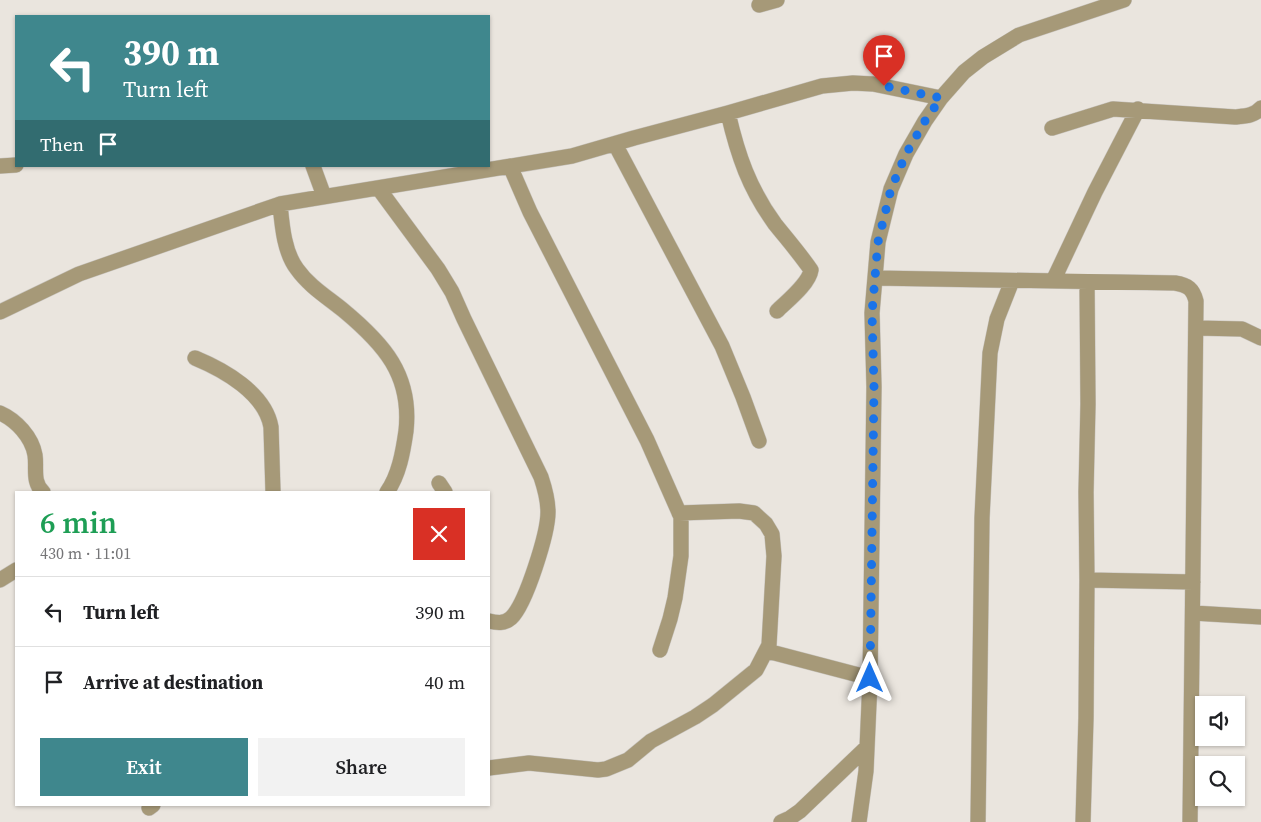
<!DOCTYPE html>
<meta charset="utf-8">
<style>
:root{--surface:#fff;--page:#f2f2f2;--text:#202124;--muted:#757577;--line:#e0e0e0;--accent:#3f878d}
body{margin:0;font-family:"Source Serif 4",serif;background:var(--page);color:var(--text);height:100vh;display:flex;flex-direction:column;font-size:19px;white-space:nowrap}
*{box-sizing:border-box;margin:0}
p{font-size:16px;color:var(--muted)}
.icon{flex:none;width:28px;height:28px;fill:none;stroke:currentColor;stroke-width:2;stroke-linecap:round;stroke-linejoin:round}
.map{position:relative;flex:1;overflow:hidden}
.side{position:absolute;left:15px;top:491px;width:475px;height:315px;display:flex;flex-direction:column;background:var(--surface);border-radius:0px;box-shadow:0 1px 4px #0004}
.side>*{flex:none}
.guide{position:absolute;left:15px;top:15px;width:475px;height:152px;border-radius:0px;box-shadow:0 1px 4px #0004;background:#3f878d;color:#fff;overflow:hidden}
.fabs{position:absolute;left:1195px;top:696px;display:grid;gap:10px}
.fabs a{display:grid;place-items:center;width:50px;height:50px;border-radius:0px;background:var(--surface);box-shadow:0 1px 4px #0004;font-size:25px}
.pin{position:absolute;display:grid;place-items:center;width:42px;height:42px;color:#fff;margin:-51px -21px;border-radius:50% 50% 50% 0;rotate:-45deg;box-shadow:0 0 5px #0007}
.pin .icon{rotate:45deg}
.me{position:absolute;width:55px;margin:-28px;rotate:0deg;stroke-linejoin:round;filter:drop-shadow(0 0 4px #0008)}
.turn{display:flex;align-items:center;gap:18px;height:105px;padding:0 25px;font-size:22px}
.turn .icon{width:65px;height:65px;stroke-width:2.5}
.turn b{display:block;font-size:35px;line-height:42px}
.then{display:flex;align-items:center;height:48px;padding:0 25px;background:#0003;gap:10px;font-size:19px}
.round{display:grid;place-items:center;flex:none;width:52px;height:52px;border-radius:0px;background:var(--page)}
.overview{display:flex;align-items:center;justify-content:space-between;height:85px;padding:0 25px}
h1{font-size:30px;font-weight:600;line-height:38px;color:#1e9e55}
.action{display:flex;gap:10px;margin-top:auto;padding:10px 25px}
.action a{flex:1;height:58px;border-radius:0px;background:var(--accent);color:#fff;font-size:20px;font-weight:600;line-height:58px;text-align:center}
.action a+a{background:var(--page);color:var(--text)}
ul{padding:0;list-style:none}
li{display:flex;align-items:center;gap:15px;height:70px;padding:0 25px;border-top:1px solid var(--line)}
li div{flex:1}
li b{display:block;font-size:19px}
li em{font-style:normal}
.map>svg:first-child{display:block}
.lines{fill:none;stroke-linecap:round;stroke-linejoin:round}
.minor-casing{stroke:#c7c3bd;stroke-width:16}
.minor{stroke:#a69978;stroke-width:15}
.route{stroke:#1a73e8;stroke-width:9;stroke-dasharray:0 16.2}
</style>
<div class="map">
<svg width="1261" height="822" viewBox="0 0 1261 822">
<rect width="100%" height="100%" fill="#eae5de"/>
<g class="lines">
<g class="minor-casing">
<path id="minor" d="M759,5L777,0
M728,113C738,156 749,188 775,224C787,239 800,254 811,270C809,284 787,301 777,311
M1052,128L1113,109L1235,117C1245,116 1254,116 1261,108
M615,144L722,346L743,397L759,441
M0,166L16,165
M313,166L324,196
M510,166L530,212L647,440L681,517V556L675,598L670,619L660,650
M379,189L438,269L452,292L464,319L541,477C545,489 548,499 548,512C548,533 526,604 511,618C504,624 497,623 489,621
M280,204C282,225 284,252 297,269C309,286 327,297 343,310C384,344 412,375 406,431C403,452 399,475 387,492
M875,278L1175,283C1188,285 1193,289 1196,301L1190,822
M1053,281L1095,192L1138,109
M0,312L79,274L280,204L572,156L634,138L728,113L822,86L853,83L873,84L941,98
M1196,328L1242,329L1261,338
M195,358C224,370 265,393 271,427L273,492
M0,413C16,420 32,437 35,455C37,468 32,482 43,492
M439,483L445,492
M0,580L16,570
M1087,580L1193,582
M1193,613L1261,617
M767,651L870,678
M489,768L529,763L598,770L606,769L628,760L651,741L695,717L713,705L756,670L769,645L774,556L772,534L766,524L754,513L739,511L679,513
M149,808L153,805
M781,822L790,818L800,811L867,747
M859,822L866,771L870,681L874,387L872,313L878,242L891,189L906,154L925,121L941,98L964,72L983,57L1019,35L1124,0
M978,822L982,518L990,353L997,319L1012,281
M1083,822L1086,718L1087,580L1086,492L1088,404L1087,282"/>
</g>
<use href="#minor" class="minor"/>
</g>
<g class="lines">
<path class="route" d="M870,678L874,387L872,313L878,242L891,189L906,154L925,121L941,98L884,86"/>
</g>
</svg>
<div class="fabs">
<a><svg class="icon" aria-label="sound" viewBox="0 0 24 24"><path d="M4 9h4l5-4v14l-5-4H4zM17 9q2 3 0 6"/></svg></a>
<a><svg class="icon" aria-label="search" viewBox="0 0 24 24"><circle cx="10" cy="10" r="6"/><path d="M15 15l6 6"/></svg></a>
</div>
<div class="pin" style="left:884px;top:86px;background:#d93025"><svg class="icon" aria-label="arrive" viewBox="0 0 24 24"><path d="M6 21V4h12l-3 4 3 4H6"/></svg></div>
<svg class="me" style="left:870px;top:678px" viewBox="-20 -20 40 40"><path d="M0-17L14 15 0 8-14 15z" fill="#1a73e8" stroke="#fff" stroke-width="4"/></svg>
<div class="guide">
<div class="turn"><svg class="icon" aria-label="left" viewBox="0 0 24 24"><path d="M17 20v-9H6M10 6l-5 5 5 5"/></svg><div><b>390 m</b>Turn left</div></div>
<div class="then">Then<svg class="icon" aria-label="arrive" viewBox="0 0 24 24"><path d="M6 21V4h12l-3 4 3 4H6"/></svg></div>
</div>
<section class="side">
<div class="overview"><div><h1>6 min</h1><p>430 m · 11:01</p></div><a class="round" style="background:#d93025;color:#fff"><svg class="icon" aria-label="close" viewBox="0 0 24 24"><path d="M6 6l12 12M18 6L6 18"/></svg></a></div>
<ul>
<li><svg class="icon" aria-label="left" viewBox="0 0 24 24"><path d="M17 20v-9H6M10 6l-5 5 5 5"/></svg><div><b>Turn left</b></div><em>390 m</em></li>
<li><svg class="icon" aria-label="arrive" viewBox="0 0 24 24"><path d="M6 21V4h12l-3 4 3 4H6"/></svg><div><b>Arrive at destination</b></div><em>40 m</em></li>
</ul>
<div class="action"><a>Exit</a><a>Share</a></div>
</section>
</div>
